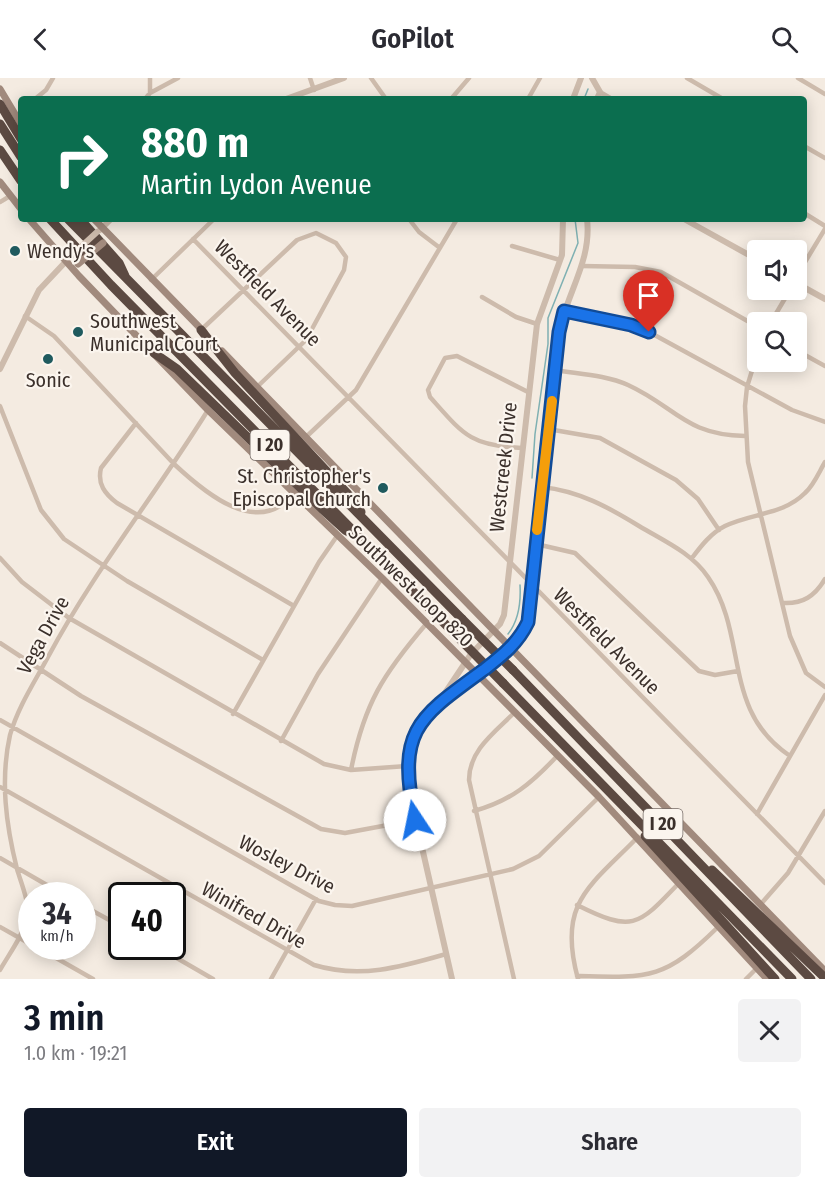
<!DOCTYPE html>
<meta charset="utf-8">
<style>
:root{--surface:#fff;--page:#f2f2f3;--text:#2b2b33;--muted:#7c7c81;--accent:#111827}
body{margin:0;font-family:"Fira Sans Condensed",sans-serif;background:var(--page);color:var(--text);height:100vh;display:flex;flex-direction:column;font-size:22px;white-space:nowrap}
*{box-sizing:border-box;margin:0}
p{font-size:20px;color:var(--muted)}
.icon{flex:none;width:33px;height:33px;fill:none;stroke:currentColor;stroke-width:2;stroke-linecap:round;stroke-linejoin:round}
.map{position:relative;height:901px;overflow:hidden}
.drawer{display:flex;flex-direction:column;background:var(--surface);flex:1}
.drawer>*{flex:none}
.guide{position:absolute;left:18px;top:18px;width:789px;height:126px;border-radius:6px;box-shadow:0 3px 15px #0003;background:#0b6e4f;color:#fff;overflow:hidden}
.tools{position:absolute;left:747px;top:162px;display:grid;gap:12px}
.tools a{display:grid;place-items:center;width:60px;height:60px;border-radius:6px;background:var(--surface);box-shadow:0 3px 15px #0003;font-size:30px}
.speed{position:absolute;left:18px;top:804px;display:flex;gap:12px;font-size:30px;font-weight:700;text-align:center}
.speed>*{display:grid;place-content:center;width:78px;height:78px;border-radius:50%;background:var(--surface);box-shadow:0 3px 15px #0003;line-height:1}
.speed small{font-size:15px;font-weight:400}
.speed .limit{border:3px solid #111;border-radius:9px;background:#fff;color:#111}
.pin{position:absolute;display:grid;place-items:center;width:51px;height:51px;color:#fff;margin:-62px -26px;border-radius:50% 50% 50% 0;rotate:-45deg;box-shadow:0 0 6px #0007}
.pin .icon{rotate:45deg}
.me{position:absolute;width:66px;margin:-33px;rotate:349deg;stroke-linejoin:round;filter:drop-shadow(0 0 4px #0008)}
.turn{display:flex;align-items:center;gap:21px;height:126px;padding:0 24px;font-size:27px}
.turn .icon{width:78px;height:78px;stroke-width:2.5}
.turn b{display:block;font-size:42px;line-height:51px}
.round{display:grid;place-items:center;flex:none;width:63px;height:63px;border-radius:6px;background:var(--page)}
.overview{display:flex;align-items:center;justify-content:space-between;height:102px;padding:0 24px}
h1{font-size:36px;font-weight:600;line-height:45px;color:var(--accent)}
.cta{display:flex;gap:12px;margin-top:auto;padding:12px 24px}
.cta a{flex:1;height:69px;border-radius:6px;background:var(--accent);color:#fff;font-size:24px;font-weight:600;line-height:69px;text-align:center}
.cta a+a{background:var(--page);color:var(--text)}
header{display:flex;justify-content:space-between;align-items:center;height:78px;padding:0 24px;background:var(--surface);font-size:27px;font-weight:600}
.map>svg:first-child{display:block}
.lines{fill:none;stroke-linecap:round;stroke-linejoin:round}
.stream{stroke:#7fb0b2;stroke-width:1.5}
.minor{stroke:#cdbbac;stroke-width:4.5}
.tertiary{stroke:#cdbbac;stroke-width:6}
.secondary{stroke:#a18a7d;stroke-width:7}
.motorway{stroke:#5c4a42;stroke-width:9}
.tertiary-bridge{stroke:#cdbbac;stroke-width:6}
.secondary-bridge{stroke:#a18a7d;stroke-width:7}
.motorway-bridge{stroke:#5c4a42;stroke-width:9}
.route-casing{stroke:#114b97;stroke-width:15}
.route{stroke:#1a73e8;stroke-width:10}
.slow{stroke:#f59e0b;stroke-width:10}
.poi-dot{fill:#1f5a5e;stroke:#fbf5ee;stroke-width:2}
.labels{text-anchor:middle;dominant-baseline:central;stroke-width:4.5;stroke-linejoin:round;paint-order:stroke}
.shield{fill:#fbf5ee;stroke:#756b66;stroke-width:1.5}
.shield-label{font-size:18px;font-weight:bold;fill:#3b302b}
.poi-label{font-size:20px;fill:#3b302b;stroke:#fbf5ee;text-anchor:start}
.street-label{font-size:20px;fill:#3b302b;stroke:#fbf5ee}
</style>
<header><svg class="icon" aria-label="back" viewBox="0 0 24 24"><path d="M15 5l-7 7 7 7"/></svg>GoPilot<svg class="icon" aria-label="search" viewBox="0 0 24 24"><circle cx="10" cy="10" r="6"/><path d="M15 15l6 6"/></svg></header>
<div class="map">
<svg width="825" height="901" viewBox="0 0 825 901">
<rect width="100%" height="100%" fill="#f4ebe1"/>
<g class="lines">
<path class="stream" d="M584,21L588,11
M532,400L535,356L548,266V240L578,165L575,141
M508,556C519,542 521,525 520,507"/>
<path class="minor" d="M310,0L314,12
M371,0L386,21
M687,0L723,21
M798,0L825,16
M600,14L612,21
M150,15V0
M35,21L46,12L53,0
M145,21L150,15L178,0
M451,21L469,0
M528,21L540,0
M804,68L825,80
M0,124L10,118
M804,135L825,148
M409,141L419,154L440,170
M193,161L825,805
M512,168L560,182
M582,188L635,189L661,194L758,249
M796,199L825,151
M151,202L214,141
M482,219L516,239L537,246
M564,233L631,247L649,254L792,332L825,344
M25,238L54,258L174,386C204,414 258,461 294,415
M771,244L790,212
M201,252L297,162L316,155L336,165L346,179L344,192L306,262L257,309
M796,272L825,288
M758,273L747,309L745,328L748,384L790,558L806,595L825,609
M555,292C579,296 606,297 628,307C676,329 685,357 745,358
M0,328L41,432L64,461L127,503L263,582
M136,345L101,390C97,406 105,416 117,425L294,528
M548,351L600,360L676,402L698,421L719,452
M306,359L356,312L457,141
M522,370C470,368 463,356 430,319L428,312L445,280L457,278L528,314
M542,409C579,413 608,429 639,448C664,463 692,475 708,499C749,558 721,632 790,678
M536,466L575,475L699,593L715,597L738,593
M0,480L22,504L69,540L324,686L351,692L407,688
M692,480C701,468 711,455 725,448C752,435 783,437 805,415C814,407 819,394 825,384
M783,525C803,526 815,518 825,501
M0,565L81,618L321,751L345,755L415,742
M233,636L319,484L337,458
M0,642L294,809L319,823L335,827L352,828L513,791L539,778L599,719
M281,663L318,596L382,500
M351,692C364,626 383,596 427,545
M0,709L314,887C360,901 401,889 446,876
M474,733C511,723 532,705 558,677
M757,736L825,617
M0,780L66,818
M82,827L122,849
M577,827C633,855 638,848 679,805
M760,827L788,795L825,733
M0,849L32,867
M35,868L93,901
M156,868L213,901
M0,892C9,876 23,858 27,839C30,825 21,805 17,791C6,747 0,702 10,657C18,629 34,605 48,579C94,493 156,416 208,332
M577,898C651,900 665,901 718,849
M271,901L316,821
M514,901L469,702C469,672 495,654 515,634
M578,901C557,825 589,809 638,759
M746,901L757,890"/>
<path class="tertiary" d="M592,0L600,14L597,21
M286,21L344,0
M573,21L581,0
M684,141L758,182
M100,152L111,141
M796,205L825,221
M0,291L39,212L71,178
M443,618L471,576L500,546L504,537L537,246L562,177L563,141
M452,901L408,708L407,688L411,667L419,646L433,629L511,570L528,544L559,254C567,215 592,182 587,141"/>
<path class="secondary" d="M0,11L21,46
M0,104L21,131
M29,141L79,198L208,332L382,500L599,719L767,901
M94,141L204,254
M222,273L825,893"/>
<path class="motorway" d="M0,26L21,61
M0,46L21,79
M0,72L21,103
M50,141L111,207L450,551
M68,141L462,541
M80,141L119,185L125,198
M201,252L235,295L347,415L361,434
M154,275L177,291L323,432L345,452L356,458
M513,592L811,901
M503,605L792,901
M645,758L775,901
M712,792L825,900"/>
<path class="tertiary-bridge" d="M71,178L97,154"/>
<path class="secondary-bridge" d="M78,186L103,165"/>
<path class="motorway-bridge" d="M462,541L513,592
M450,551L503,605"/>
</g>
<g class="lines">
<g class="route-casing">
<path id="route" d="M415,742C397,652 416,641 485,591C503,577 518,565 528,544L559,254L564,233L631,247L649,254"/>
</g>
<use href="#route" class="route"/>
<path class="slow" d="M537,452L552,323"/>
</g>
<g class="poi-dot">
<circle cx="15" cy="173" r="6"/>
<circle cx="78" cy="254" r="6"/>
<circle cx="48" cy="281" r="6"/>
<circle cx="383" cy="410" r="6"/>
</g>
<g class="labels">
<g class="shield">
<rect x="250.5" y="352" width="39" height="30" rx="4.5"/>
<rect x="643.5" y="731" width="39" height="30" rx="4.5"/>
</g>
<g class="shield-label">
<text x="270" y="367">I 20</text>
<text x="663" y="746">I 20</text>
</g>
<g class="poi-label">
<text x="27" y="173">Wendy's</text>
<text x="90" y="243">Southwest<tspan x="90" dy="23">Municipal Court</tspan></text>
<text x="48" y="302" text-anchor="middle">Sonic</text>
<text x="371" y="398" text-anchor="end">St. Christopher's<tspan x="371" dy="23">Episcopal Church</tspan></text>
</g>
<g class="street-label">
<text transform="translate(268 215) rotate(45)">Westfield Avenue</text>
<text transform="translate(503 389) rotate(-84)">Westcreek Drive</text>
<text transform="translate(411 508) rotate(44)">Southwest Loop 820</text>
<text transform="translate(43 557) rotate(-61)">Vega Drive</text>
<text transform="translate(607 563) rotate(45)">Westfield Avenue</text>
<text transform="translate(287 786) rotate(27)">Wosley Drive</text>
<text transform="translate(254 837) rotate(29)">Winifred Drive</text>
</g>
</g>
</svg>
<div class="tools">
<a><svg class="icon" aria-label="sound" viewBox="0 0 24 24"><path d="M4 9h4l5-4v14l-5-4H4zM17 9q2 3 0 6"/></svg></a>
<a><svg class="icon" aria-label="search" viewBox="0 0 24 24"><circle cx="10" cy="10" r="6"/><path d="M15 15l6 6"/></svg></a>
</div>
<div class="speed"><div>34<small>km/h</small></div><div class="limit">40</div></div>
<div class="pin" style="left:649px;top:254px;background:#d93025"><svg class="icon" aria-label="arrive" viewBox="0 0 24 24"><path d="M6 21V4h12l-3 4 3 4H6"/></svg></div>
<svg class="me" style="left:415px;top:742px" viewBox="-20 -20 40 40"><circle r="19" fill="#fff"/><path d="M0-13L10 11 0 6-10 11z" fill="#1a73e8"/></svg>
<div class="guide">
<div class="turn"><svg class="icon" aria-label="right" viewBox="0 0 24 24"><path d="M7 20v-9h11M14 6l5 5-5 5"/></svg><div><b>880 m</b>Martin Lydon Avenue</div></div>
</div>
</div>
<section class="drawer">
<div class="overview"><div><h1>3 min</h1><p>1.0 km · 19:21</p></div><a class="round"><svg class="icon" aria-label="close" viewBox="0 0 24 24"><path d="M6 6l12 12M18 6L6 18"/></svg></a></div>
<div class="cta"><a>Exit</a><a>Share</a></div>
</section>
